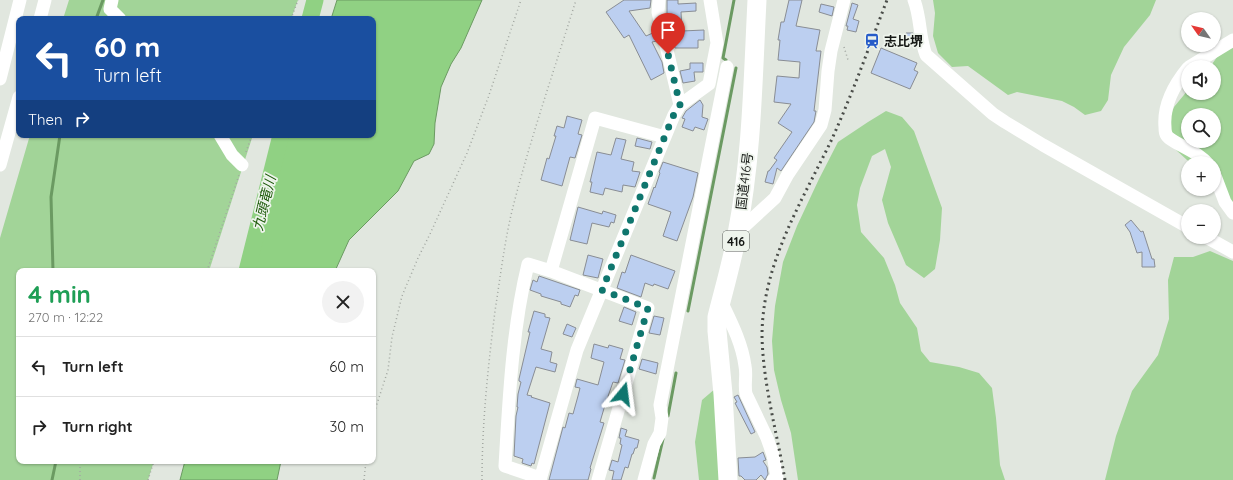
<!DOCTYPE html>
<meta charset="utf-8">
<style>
:root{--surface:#fff;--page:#f2f2f2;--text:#222;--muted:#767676;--line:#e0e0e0}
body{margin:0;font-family:Quicksand,"Noto Sans JP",sans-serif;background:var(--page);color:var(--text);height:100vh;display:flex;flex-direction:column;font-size:15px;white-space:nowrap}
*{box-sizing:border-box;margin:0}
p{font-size:13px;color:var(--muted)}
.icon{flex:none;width:22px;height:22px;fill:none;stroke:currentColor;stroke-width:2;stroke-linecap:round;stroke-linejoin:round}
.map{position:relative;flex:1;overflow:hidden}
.drawer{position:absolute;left:16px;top:268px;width:360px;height:196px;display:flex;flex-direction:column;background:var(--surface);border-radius:8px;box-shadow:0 1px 3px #0004}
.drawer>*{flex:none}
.banner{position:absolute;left:16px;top:16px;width:360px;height:122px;border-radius:8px;box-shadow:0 1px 3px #0004;background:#1a4fa0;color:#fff;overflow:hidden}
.needle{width:26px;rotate:304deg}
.fabs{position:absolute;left:1181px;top:12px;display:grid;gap:8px}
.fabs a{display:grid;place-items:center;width:40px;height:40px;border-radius:50%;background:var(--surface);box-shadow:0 1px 3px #0004;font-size:20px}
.pin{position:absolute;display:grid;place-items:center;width:34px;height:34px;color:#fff;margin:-41px -17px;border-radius:50% 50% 50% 0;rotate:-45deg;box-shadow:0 0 4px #0007}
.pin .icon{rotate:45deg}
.me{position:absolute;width:44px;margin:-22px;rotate:16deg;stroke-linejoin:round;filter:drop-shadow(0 0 3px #0008)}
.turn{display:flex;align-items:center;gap:14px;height:84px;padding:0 12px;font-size:18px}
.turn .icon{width:52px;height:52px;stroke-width:2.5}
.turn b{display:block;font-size:28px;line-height:34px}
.then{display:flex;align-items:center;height:38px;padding:0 12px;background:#0003;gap:8px;font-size:15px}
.round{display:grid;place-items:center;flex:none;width:42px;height:42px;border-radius:21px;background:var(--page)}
.summary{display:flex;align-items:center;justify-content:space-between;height:68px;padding:0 12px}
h1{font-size:24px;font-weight:800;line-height:30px;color:#1e9e55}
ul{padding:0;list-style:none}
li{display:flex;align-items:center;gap:12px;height:60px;padding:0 12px;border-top:1px solid var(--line)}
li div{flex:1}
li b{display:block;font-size:15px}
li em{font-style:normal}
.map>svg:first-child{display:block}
.green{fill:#a2d498;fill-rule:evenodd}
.water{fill:#90d183;stroke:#6b9a62}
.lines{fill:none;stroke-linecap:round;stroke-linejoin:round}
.stream{stroke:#6b9a62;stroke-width:3}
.river{stroke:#90d183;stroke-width:17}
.building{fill:#bccff0;stroke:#898d94}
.path{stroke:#a2a7a1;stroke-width:1.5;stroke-dasharray:1 3;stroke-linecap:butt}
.minor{stroke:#fff;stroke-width:13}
.highway{stroke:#fff;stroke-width:19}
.rail{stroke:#494c48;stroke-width:3;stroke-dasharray:2 4;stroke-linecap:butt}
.route{stroke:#0f766e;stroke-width:7;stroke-dasharray:0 12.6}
.labels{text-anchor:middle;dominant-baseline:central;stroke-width:3.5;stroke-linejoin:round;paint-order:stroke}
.shield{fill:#eef4ec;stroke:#565a56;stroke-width:1}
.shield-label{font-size:12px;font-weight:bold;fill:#151815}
.poi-label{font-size:13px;font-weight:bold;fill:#151815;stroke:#eef4ec;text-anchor:start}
.street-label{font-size:13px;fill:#151815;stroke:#eef4ec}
.water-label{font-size:14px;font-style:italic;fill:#1b5908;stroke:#eef4ec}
</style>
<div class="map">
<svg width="1233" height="480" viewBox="0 0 1233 480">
<rect width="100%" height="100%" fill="#e1e7df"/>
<path class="green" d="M69,0H298L291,19H63Z
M933,0H1156L1150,15L1124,47L1111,75L1108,100L1101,111L1085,115L1074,107L1062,101L1017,92L1008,95L968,66L952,67L938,53L933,36L935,13Z
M1233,44V204L1214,181V163H1193L1187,160L1175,149L1168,122L1174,107L1188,90V93H1214V67H1210L1222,50ZM1188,115H1214V141H1188Z
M886,111L902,117L914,131L942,208L940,240L935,269L924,278L906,265L888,223L882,200L891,167L885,149L872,156L860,188L857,205L861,232L884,258L895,285L900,303L917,328L921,351L930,362L959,367L979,373L992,388L996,418L1000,465L1005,480H798L791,433L781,400L774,370L772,341L775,306L783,262L797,226L819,179L838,142L868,122Z
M30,135H253L209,271H19V461H154L148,480H0V238Z
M1210,251L1233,261V480H1105L1116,436L1132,391L1158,355L1169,319L1168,280L1174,257H1193Z
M716,388L720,480H699L695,442L702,400Z"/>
<path class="water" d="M337,0H482L461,48L451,64L441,87L435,123L434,144L429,154L414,161L398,191L349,240L335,271H244L271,185L289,135H373V19H331Z
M185,461H281L277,480H180Z"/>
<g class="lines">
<path class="stream" d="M96,19L103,0
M726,60L723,58L734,0
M53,271L51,197L60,135
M688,311L736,68
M668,416L676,373
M654,478L663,439
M52,480L56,461"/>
<path class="river" d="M310,19L315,0
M247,271L281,135"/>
</g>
<path class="building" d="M624,0H651L650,8L629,11L646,36L655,32L657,41L652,42L662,62L664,73L651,80L629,35L624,38L606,12Z
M667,0H678V4L696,3V11L681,12L682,31L704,30V40H698V48H675L667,16Z
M789,0H802L796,26L820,30L816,51H821L814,111H816L814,122L781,171L777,168L773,184L765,182L768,171H769L777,160L774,158L792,132L778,123L791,104L774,102L777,76L799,78L800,62L778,60L780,40H778L781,22H784Z
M852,3L858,5L853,19L859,21L856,32L847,30L848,26H846Z
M821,4L834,7L832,16L819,12Z
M906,33H913L915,44L907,45Z
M881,48L917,63L914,70L918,72L910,89L871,73Z
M690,63H703V72H694L695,81L683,83L680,71L690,69Z
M700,100L703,105L702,117L708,119L704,130L695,127L693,131L682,127L685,119L682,118L686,111Z
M567,116L582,120L578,134L582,135L575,158L570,157L562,186L541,180L547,158L549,159L556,136H554L557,126L564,128Z
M616,138L626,140L621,159L634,162L632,171L640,172L635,187L623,185L622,192L605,188L603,195L590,192L592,182H590L597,152L611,155Z
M637,138L652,142L650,149L635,146Z
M663,162L698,173L693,197L677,241L663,236L671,212L648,204L654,187L655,188L660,173L659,172Z
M578,207L602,214L603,211L616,215L614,223L611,222L609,227L592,223L587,244L570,240Z
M1131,220L1141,232L1143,231L1152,259H1154L1155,267H1142V252L1137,253L1130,232L1125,225Z
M588,255L603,259L598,278L583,275Z
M631,255L675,271L668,289L654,284L653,286L645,283L641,297L617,288L622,272L625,273Z
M539,276L580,290L578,296L575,295L570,307L561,304V302L541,296V294L530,290L533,280L537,282Z
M624,307L636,312L632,325L619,321Z
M534,311L545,314V317L550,318L541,349L552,352L550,362L557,364L555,372L536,367L527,395L532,396L531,397L550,403L534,464L532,463L531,466L522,463L523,459L514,456L516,416L518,407H517L518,394L521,382L519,381V379L530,332H528Z
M654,316L664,318L660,335L649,333Z
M567,324L576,328L572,337L563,334Z
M594,344L608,348L609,345L623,349L620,359L625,360L618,383L613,382L605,405L600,422L604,423L590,468L591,469L588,480H549L563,427L565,428L569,413L573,414L578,396L580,388L575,387L577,379L598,385L604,362L591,358Z
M642,359L658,363L656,374L639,369Z
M738,395L755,432L751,434L735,403L737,402L734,397Z
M621,428L627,430L625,436L639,440L637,448H635L633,454H632L628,468L625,467L621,480H612L614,471L609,470L612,460L618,462L622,445L620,444L621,438H619Z
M763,452L766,460L763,461L767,467L768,474L765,480L761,475L756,480H745L741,476H739L738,458L755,457Z"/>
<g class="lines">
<path class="path" d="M291,19L298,0
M844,47L848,60
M246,152L252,135
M207,271L239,175
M373,416L388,370L392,337L402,296L418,258L430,234L467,153L488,98L521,0
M80,480V461
M148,480L154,461
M364,480L366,461
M482,480C482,423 488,367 495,311C500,279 504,246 511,215C529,142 554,71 576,0"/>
<path class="minor" d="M112,0L110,9L120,19
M659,0L658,12L680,105
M914,0C921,18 919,37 926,55L993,114L1005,122L1043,145L1188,227
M40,19L45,0
M1189,67L1233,40
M1188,68C1174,85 1163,104 1165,127C1165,131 1165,135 1169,138C1181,147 1197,151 1207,163
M0,79L20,0
M220,135L232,155L242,165
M0,165L19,97
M1214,173L1225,202L1233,213
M737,233L775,198L788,174L821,125L825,110L828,71L831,51L844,0
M1206,237L1233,252
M551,271L595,118L665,137
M721,301C731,322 742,343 745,366C747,375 744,384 746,394L767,438L773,455L777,477L773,480
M540,478L505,466C509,399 512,330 528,264L551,271L648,308L598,480
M540,480L577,350L674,115L680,105L709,84L717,43L710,0
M644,480L654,444L660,433L662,418L660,405L727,67"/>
<path class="highway" d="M728,480L723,394L717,331V317C724,289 732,262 737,234C752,157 753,78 757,0"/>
<path class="rail" d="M785,480C777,433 763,384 762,336C762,265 801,203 831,141C852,95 869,47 887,0"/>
</g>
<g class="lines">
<path class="route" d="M623,394L648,308L602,290L674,114L680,105L668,54"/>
</g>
<defs>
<g id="station-bare" transform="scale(1.2)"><path d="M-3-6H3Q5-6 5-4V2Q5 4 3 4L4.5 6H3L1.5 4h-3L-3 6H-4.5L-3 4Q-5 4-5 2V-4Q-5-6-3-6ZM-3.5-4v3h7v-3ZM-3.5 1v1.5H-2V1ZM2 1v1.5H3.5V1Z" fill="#275cc9" stroke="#eef4ec" stroke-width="2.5" paint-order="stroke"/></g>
</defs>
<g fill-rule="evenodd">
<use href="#station-bare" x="872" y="41"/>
</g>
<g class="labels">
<rect class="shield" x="723" y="231" width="26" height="20" rx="3"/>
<g class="shield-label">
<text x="736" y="241">416</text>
</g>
<g class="poi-label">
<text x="884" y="41">志比堺</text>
</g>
<g class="street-label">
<text transform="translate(744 181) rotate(-83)">国道416号</text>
</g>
<g class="water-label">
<text transform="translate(264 203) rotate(-76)">九頭竜川</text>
</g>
</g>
</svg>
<div class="fabs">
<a><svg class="needle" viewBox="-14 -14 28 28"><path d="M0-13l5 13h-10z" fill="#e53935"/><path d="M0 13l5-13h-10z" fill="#767676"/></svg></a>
<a><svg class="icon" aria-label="sound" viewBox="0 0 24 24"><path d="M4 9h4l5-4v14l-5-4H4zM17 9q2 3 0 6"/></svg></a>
<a><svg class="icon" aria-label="search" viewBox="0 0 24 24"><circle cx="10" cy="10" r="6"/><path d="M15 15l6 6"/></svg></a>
<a>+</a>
<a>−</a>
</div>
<div class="pin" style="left:668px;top:54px;background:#d93025"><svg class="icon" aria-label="arrive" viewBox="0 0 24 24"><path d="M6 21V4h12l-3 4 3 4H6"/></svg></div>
<svg class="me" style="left:623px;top:394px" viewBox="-20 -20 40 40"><path d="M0-17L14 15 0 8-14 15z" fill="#0f766e" stroke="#fff" stroke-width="4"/></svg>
<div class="banner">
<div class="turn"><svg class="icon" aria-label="left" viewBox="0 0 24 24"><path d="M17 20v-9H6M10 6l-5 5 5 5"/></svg><div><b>60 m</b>Turn left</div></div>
<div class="then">Then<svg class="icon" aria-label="right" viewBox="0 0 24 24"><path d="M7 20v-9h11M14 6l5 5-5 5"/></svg></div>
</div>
<section class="drawer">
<div class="summary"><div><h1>4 min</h1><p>270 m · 12:22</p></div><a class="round"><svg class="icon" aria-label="close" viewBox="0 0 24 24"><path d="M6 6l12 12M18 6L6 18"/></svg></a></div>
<ul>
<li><svg class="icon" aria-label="left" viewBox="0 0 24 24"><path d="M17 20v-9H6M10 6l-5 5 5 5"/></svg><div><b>Turn left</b></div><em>60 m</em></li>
<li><svg class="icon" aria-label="right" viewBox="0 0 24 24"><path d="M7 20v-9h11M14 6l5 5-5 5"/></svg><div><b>Turn right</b></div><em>30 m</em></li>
</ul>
</section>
</div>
